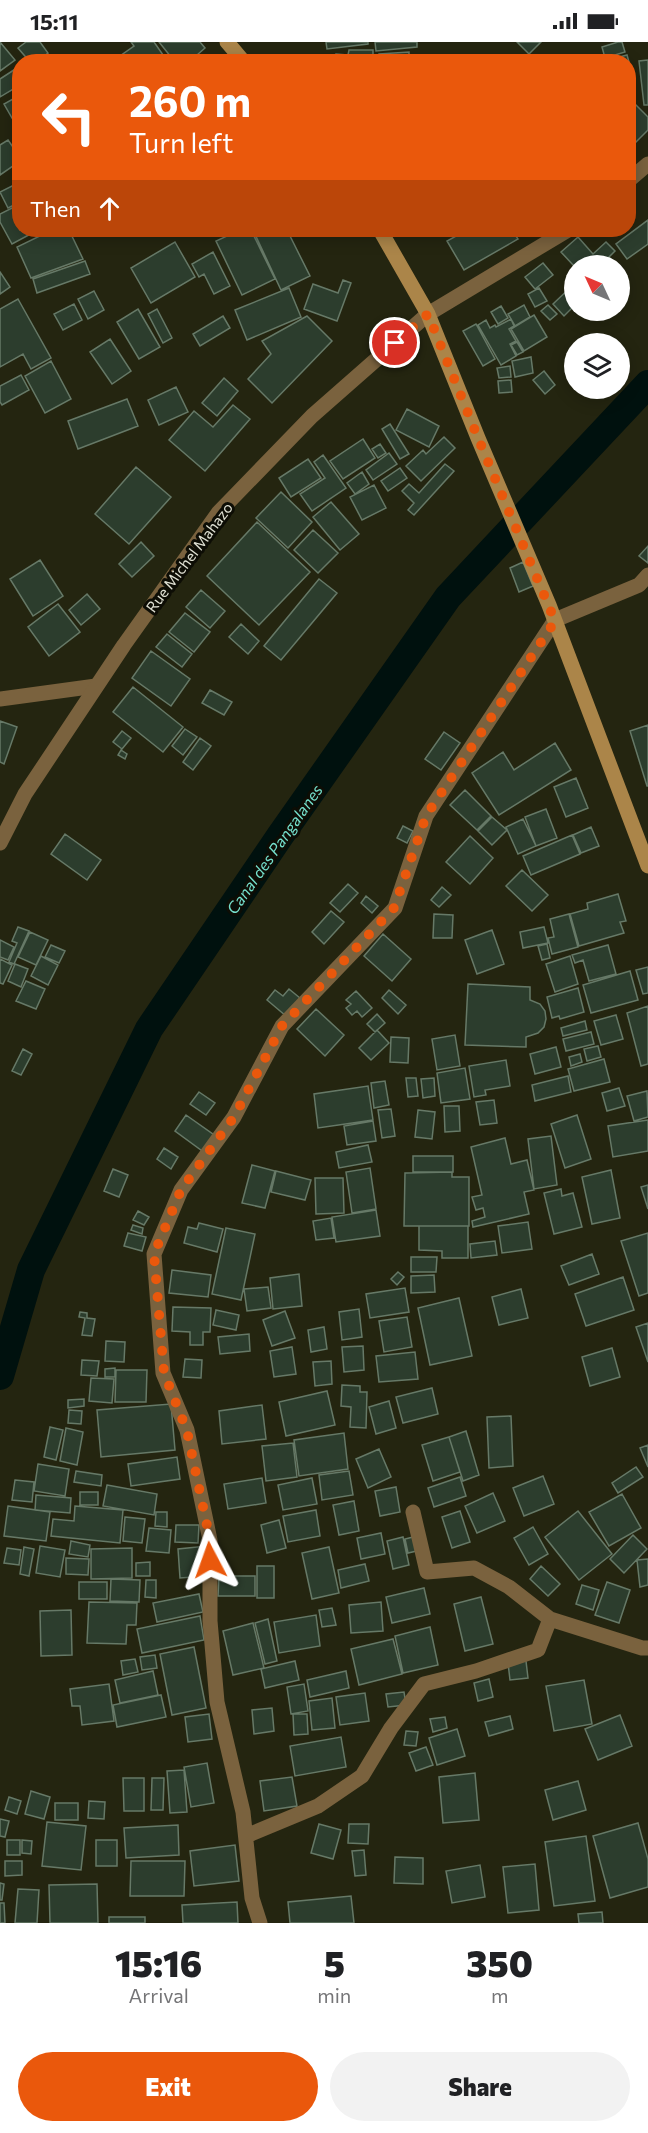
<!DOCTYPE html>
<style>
:root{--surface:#fff;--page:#f2f2f2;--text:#202124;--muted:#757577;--accent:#ea580c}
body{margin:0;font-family:Commissioner,sans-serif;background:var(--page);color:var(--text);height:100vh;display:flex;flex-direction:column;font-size:22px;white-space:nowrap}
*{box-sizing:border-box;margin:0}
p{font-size:20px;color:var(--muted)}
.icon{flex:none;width:33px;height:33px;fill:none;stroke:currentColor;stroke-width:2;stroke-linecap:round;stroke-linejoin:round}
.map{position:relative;height:1881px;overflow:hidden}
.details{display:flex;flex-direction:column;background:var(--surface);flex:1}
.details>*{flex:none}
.hud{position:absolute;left:12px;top:12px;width:624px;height:183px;border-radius:24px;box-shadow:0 3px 15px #0003;background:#ea580c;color:#fff;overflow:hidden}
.needle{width:39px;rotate:314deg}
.controls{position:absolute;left:564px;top:213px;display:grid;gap:12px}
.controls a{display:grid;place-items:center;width:66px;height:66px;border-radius:50%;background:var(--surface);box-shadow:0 3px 15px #0003;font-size:30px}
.pin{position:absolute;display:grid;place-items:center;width:51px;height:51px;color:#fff;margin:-26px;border:3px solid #fff;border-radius:50%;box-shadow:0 2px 6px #0007}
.me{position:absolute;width:66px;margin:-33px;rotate:356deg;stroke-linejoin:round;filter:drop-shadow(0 0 4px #0008)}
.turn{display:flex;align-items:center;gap:21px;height:126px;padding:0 18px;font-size:27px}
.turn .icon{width:78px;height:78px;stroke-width:2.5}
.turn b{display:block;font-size:42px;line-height:51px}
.then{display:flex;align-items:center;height:57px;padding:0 18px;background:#0003;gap:12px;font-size:22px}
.eta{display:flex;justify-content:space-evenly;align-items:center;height:102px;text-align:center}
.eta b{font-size:36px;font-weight:800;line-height:42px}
.button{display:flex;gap:12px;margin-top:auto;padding:12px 18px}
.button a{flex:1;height:69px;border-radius:36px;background:var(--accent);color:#fff;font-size:24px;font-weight:800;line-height:69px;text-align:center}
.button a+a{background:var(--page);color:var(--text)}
.status{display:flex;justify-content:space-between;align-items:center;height:42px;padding:0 30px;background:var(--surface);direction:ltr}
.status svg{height:16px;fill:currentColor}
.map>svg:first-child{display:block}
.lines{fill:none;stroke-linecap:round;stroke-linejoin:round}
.canal{stroke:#00110e;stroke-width:28}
.building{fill:#2c3d2d;stroke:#667967;stroke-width:1.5}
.minor{stroke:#7a623e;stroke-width:15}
.tertiary{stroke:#7a623e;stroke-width:15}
.secondary{stroke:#ab8549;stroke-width:15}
.route{stroke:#ea580c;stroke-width:10;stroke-dasharray:0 18}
.labels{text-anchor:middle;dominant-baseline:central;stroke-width:6;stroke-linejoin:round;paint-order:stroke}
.street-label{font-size:15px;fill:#e0e1d4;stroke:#0d0d05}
.water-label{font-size:16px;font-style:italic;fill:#75e0cd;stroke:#0d0d05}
</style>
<div class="status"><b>15:11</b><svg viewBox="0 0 49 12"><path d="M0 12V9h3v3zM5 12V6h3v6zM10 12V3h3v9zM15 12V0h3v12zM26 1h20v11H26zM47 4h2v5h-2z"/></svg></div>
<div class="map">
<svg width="648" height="1881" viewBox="0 0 648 1881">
<rect width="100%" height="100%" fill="#242510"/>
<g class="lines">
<path class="canal" d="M0,1334L31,1228L149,987L280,794L448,555L648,342"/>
</g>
<path class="building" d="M0,0L15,18L0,29Z
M26,0H40L48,11L37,20H30L18,6Z
M131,0H154L168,20H124L120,14L134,4Z
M159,0H200L205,6L189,20H175Z
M326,0H368V2L327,7Z
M375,0H417V5L376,9Z
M517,0H541L529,12Z
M618,0H622L625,10L605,16L602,5Z
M349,8H373V20H336V12L348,13Z
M409,10V20H379V12Z
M627,13L634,38L628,40V20H608V18Z
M648,18V63H644L639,19Z
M20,24V43L0,55V37Z
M20,53V71L12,76L4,62Z
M628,55L648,75V88L634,102L628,96Z
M8,98L20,115V119L0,133V103Z
M20,140V160L8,166L0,150Z
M20,162V188H38L12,202L0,180V172Z
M648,178V202L627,217L616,202Z
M52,188H69L83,217L31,236L17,205Z
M240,188H251L275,237L242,253L216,199Z
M253,188H287L310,234L281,248Z
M467,188H512L518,197L464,228L447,199Z
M578,195L593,212L606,200L615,209L609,215L617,223L574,224L561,210Z
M175,200L195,235L151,261L131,226Z
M213,210L230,244L214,252L204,232L199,235L192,222Z
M85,219L90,232L37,251L33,237Z
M543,221L553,233L535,247L525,235Z
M0,230L10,245L0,252Z
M343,238L351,241L337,279L304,267L313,242L338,251Z
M574,242V264L564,274L553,262Z
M289,246L301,275L247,298L235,268Z
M539,246L547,259L535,265L528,252Z
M94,249L104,268L88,277L78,257Z
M18,257L51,316L31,327L23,312L0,325V267Z
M74,262L82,278L63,288L54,272Z
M524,263L530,275L515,284L508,272Z
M548,263L557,272L550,278L541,269Z
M501,264L508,276L498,282L491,270Z
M138,267L160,305L139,317L117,280Z
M157,267L172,296L163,301L148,272Z
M534,273L547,295L524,309L511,287Z
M223,274L230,286L200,304L193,292Z
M307,274L332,299L272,361L248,337L271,312L262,299Z
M511,277L514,284L509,287L516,299L510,302L516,314L501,323L478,283L486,278L490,286L495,283L496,285Z
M476,282L495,317L483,324L463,289Z
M110,297L131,329L112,342L90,310Z
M517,300L523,310L517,313L511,303Z
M531,315L533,331L515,335L512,319Z
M51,319L71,357L45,371L25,334Z
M510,324L511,335L499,336L497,326Z
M544,329L555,343L545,352L533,338Z
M21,333L29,348L2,363L0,360V344Z
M224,336L238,349L217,374L202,361Z
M511,338L512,350L499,351L498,339Z
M176,345L188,370L159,383L148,358Z
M127,357L138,384L78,407L68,379Z
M233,363L250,377L205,429L169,398L194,369L213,385Z
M407,367L439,384L429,405L396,388Z
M390,382L409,412L400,417L382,387Z
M444,395L455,406L421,439L406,424L423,408L426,412Z
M363,397L375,416L343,437L330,419Z
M380,402L386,411L378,416L372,407Z
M389,411L397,422L373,438L366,428Z
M323,413L346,446L312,469L300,452L325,436L314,420Z
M308,417L321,436L291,455L279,436Z
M445,422L454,429L414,473L408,468L414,461L402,449L409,442L419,451Z
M136,425L171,455L129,502L95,472Z
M400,426L407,436L388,449L381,439Z
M362,430L369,442L355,452L347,441Z
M374,443L386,466L362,478L350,455Z
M281,450L312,480L288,506L256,476Z
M331,460L359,492L340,508L313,475Z
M257,480L310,530L259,583L207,534Z
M313,488L338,511L318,531L294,508Z
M141,500L154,514L132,535L119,522Z
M648,504V521L639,514Z
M40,518L63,554L33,574L10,537Z
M523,520L533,544L519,550L510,526Z
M319,537L337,551L281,618L264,604Z
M201,548L225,569L210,586L186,565Z
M87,552L100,567L81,583L69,568Z
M58,562L80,590L49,614L28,585Z
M185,571L210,590L194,610L169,590Z
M241,582L259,599L248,612L229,595Z
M167,592L192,612L182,625L156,605Z
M151,609L190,637L171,664L132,636Z
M133,645L183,685L163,710L113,670Z
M210,648L232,660L224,673L202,661Z
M0,679L17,685L4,722L0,720Z
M648,683V744H647L630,689Z
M185,687L197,695L183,713L172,704Z
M122,689L131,696L122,707L113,700Z
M444,690L460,701L441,728L425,717Z
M200,696L211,704L193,728L183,720Z
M555,701L571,728L499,773L472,731L503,710L514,728Z
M121,708L127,712L125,717L118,713Z
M576,736L588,766L566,775L554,745Z
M465,748L491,774L477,788L450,763Z
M546,767L557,796L536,804L525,775Z
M492,775L507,788L492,803L478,789Z
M523,777L536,804L518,812L506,785Z
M403,784L413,789L407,801L397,796Z
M591,785L599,804L581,811L573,793Z
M65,792L101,818L87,838L51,812Z
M572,793L580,812L531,833L523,814Z
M470,794L493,816L470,842L446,820Z
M522,828L548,853L532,869L506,844Z
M348,842L358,851L340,870L330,861Z
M442,845L451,853L439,865L431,858Z
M618,852L626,879L620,880L624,891L579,904L570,872L588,867L587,861Z
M366,854L378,864L372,871L361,861Z
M331,869L344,880L324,902L312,890Z
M434,872L453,873L452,896H433Z
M569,872L578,905L552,912L548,896L554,895L550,877Z
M18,885L29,889L14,922L9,920L17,901L12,899Z
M544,885L548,901L523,906L520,890Z
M492,888L504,922L477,932L465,898Z
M30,890L48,898L36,923L18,915Z
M383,892L411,917L392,939L364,914Z
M0,898L14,905L8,918L0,915Z
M547,902L550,916L542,918L538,904Z
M51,903L65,909L59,921L45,915Z
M608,903L616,932L589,939L583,918L575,921L572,913Z
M41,914L58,923L48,943L31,934Z
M570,914L578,942L555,950L546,922Z
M0,917L12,923L3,942L0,941Z
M15,922L28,927L21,945L8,939Z
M648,925V951L643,952L636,928Z
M630,929L638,958L591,971L583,943Z
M26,939L45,947L36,967L16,959Z
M468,942L530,945V958L540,962L545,969L546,977L544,985L538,991L526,995V1005L465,1003Z
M578,946L584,970L560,977L559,974L552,976L547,955Z
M289,947L300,956L286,974L267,958L275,948L283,954Z
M389,948L406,963L398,972L382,956Z
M356,949L372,966L362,975L357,969L352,973L346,966L351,962L346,958Z
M648,964V1022L641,1024L627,971Z
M316,967L344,993L325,1014L297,987Z
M377,972L385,981L375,990L367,982Z
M616,973L623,997L601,1003L594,979Z
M585,979L587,988L563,994L561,986Z
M377,988L389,1001L371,1018L359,1006Z
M591,990L594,1002L566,1009L563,997Z
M455,993L460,1024L437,1028L432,997Z
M391,995L409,996L408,1021L390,1020Z
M598,1004L601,1015L587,1019L584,1007Z
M556,1005L561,1025L535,1032L530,1012Z
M23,1007L32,1012L21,1033L12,1029Z
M580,1012L582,1020L571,1024L569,1015Z
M604,1017L610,1040L574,1049L568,1027Z
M506,1018L510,1044L485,1048L486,1053L474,1055L469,1024Z
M465,1026L470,1057L441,1061L437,1031Z
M568,1034L571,1050L535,1059L532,1043Z
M406,1036H416L418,1054L408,1055Z
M434,1036L435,1054L423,1056L421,1037Z
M385,1039L389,1063L374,1066L371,1041Z
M368,1044L373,1078L318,1086L314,1052Z
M619,1046L625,1064L607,1069L602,1051Z
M647,1049L648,1075L634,1079L627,1054Z
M199,1050L215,1061L206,1073L190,1062Z
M494,1058L497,1081L480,1083L476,1060Z
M444,1064H459L460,1089L445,1090Z
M391,1067L395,1094L382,1096L378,1068Z
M418,1068L435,1070L432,1097L415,1095Z
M186,1073L217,1095L205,1111L175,1089Z
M577,1073L591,1117L565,1126L551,1082Z
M648,1078V1109L613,1115L608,1084Z
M373,1079L376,1099L347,1103L344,1084Z
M551,1094L557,1143L534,1147L528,1097Z
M505,1096L511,1122L527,1118L534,1148L524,1150L529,1172L473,1185L472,1179L485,1175L483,1166L476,1168L472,1155L482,1153L471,1105Z
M368,1103L372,1120L339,1126L336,1110Z
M164,1106L178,1115L171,1127L157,1117Z
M413,1114H453V1130H413Z
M252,1123L275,1129L265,1166L242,1161Z
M370,1126L376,1167L352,1171L346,1130Z
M113,1127L128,1133L119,1155L104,1149Z
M611,1128L620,1176L592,1182L582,1135Z
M276,1129L311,1138L305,1158L271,1150Z
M452,1130V1135H469V1184H404L405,1131Z
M315,1136H343L344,1171L316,1172Z
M648,1143V1167L641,1145Z
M561,1147L562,1154L573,1151L582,1185L554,1192L544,1151Z
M376,1168L380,1194L336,1200L332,1175Z
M138,1169L149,1175L144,1183L133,1178Z
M331,1176L334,1196L316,1198L313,1179Z
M528,1180L532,1207L502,1211L498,1184Z
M199,1181L223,1187L217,1210L184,1201L188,1185L197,1187Z
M133,1183L143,1186L142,1192L131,1188Z
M419,1184H468V1216H442V1209L419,1208Z
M226,1186L255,1192L241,1258L212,1252Z
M128,1191L146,1195L142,1209L124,1204Z
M648,1191V1251L639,1254L621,1199Z
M495,1199L497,1213L471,1216L470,1202Z
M592,1212L599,1232L569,1243L561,1224Z
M411,1215H437L436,1230H411Z
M172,1228L211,1233L208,1255L169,1251Z
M398,1230L404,1235L397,1243L391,1237Z
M299,1232L302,1264L273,1267L270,1236Z
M434,1233L435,1250L411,1251V1234Z
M623,1235L634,1268L586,1284L575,1252Z
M268,1245L271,1266L247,1269L244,1247Z
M405,1246L409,1270L370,1276L366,1252Z
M521,1247L528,1276L499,1283L492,1255Z
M459,1256L472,1314L430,1323L418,1266Z
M173,1265L211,1266L210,1290H203V1303H190V1290L172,1289Z
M359,1267L362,1295L342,1298L339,1270Z
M216,1268L239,1273L236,1288L213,1283Z
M285,1269L295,1296L272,1304L263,1278Z
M80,1270L87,1271V1276L95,1277L92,1294L82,1293L85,1276L79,1275Z
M407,1275L412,1305L384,1310L379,1279Z
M648,1281V1320L636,1285Z
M324,1285L327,1307L311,1310L308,1288Z
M249,1292L250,1309L220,1312L218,1295Z
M106,1299L125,1300L124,1320L105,1319Z
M363,1304L364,1328L344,1330L342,1305Z
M292,1305L296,1332L274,1335L270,1309Z
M612,1306L620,1335L590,1344L582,1315Z
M415,1310L418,1337L379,1340L376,1314Z
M185,1317L202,1318L201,1336L183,1335Z
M82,1318L99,1319L97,1334L81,1333Z
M331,1319L332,1342L315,1344L313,1320Z
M115,1326V1335H105V1327Z
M116,1328H147L146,1360H115Z
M91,1336L114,1337L112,1361L89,1359Z
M342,1343L360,1344V1350H367L366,1386L350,1385L351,1365L341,1364Z
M432,1346L438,1372L403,1381L396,1355Z
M327,1349L335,1383L286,1394L279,1360Z
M84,1357V1364L68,1366V1358Z
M389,1359L396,1386L376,1392L369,1365Z
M171,1362L175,1408L101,1415L97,1368Z
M262,1363L266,1397L222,1402L219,1369Z
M69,1368L82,1369L81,1382L68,1381Z
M511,1374L513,1424L489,1426L487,1375Z
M50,1385L63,1388L56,1418L44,1415Z
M66,1386L83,1390L77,1423L60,1419Z
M466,1389L479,1433L463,1439L449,1395Z
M344,1391L348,1427L299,1434L294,1398Z
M449,1395L460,1430L433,1439L422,1403Z
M293,1401L297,1435L266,1439L262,1404Z
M648,1403V1425L640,1406Z
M379,1407L391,1435L368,1446L356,1417Z
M177,1415L180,1437L131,1444L128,1422Z
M38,1422L69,1427L65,1454L34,1449Z
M636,1425L643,1435L618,1451L612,1441Z
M76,1429L102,1433L101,1444L74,1440Z
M349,1429L353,1453L322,1458L319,1433Z
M543,1434L554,1462L524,1474L513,1446Z
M460,1435L466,1454L434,1465L428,1446Z
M262,1436L266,1461L228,1467L224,1442Z
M312,1436L317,1462L283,1468L278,1443Z
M15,1438L34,1440L32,1460L12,1458Z
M107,1443L157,1452L154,1473L103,1464Z
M396,1445L400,1470L380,1474L375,1449Z
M80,1450H98V1463H80Z
M493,1451L505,1479L477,1491L465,1464Z
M622,1452L641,1486L609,1504L589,1470Z
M36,1453L71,1456L70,1471L35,1468Z
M354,1459L359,1489L339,1493L333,1463Z
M8,1464L50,1470L46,1499L4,1494Z
M75,1464L123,1468L120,1501L51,1494L53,1477L74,1479Z
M316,1468L320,1494L288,1500L283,1474Z
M460,1469L470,1500L452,1506L442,1475Z
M578,1469L612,1512L579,1538L545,1495Z
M156,1470H167V1485L155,1484Z
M125,1475L145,1477L142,1501L123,1499Z
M279,1478L286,1506L267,1511L261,1483Z
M176,1483H199L198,1501L175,1500Z
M533,1485L548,1512L529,1523L514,1496Z
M149,1486L171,1488L169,1511L146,1509Z
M381,1491L385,1512L361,1517L357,1496Z
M633,1493L647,1507L624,1531L610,1517Z
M417,1494L421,1508L408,1511L405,1497Z
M403,1495L409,1523L393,1527L387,1499Z
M71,1499L90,1503L88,1515L69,1512Z
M40,1504L65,1508L60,1535L36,1531Z
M207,1504L206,1534L180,1536L178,1507Z
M24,1505L34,1507L29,1534L20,1532Z
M329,1505L339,1551L312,1557L302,1511Z
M7,1506L21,1508L19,1523L4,1521Z
M132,1506V1536L91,1537V1507Z
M66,1516L89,1517L88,1533L66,1532Z
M648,1517V1543L640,1545L637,1518Z
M150,1520V1534H136V1521Z
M365,1522L369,1539L341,1546L338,1528Z
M257,1524H274V1556H257Z
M541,1524L560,1542L548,1554L530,1537Z
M219,1534H255V1554H218Z
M111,1537L140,1538L139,1560L110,1559Z
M146,1538H156V1556L145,1555Z
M79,1540H107V1557H79Z
M607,1540L630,1548L619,1581L595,1573Z
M582,1543L599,1548L593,1568L576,1562Z
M424,1546L430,1572L392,1581L386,1555Z
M199,1552L203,1570L157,1580L153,1561Z
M481,1555L493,1602L465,1609L454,1562Z
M89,1560L137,1561L136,1583H127L126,1602L87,1601Z
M381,1560L383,1589L351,1591L349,1563Z
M332,1566L336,1583L322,1585L319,1568Z
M71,1568L72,1613L41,1614L40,1569Z
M316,1573L320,1604L279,1611L274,1580Z
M200,1574L204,1598L142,1611L137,1587Z
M268,1577L277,1619L265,1622L255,1581Z
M253,1581L264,1626L233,1633L223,1589Z
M430,1585L438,1623L403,1631L395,1594Z
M393,1597L402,1632L359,1643L351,1607Z
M194,1605L206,1666L172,1673L160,1612Z
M155,1613L157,1626L142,1628L140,1615Z
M135,1617L138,1630L123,1633L121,1619Z
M295,1619L299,1638L265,1646L261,1627Z
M526,1619L528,1636L510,1638L508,1621Z
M153,1629L158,1653L120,1661L115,1638Z
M346,1629L349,1646L310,1655L307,1638Z
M489,1637L493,1655L478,1659L474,1641Z
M584,1638L592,1682L554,1689L546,1644Z
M109,1642L114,1679L82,1683L80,1664H72L70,1647Z
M304,1642L308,1669L291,1672L287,1645Z
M404,1650L406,1663L388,1665L386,1652Z
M365,1651L369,1679L340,1683L336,1655Z
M161,1653L166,1675L117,1685L113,1663Z
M332,1656L335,1686L312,1688L309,1659Z
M272,1666L274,1689L254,1692L252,1668Z
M209,1672L212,1697L188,1700L185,1675Z
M293,1672H307L308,1692L294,1693Z
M620,1673L632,1704L598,1718L585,1687Z
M510,1674L513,1687L489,1694L485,1680Z
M445,1675L447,1686L433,1690L430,1677Z
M457,1687L465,1714L437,1723L429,1696Z
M406,1689L418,1690L416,1704L404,1703Z
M341,1695L346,1725L295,1734L290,1704Z
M426,1705L433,1723L416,1729L409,1711Z
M207,1721L214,1761L191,1765L184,1725Z
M184,1728L187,1770L170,1771L167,1729Z
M475,1731L479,1778L443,1781L439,1735Z
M292,1735L297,1764L264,1769L260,1739Z
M123,1736H144V1769H124Z
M152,1736H164L163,1768H151Z
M578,1739L586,1768L553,1778L545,1748Z
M31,1749L50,1755L44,1777L25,1772Z
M9,1755L21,1759L17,1772L5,1768Z
M89,1759L105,1760L104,1777L88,1776Z
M55,1761H78V1778H55Z
M0,1777L9,1779L5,1795L0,1794Z
M47,1780L86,1784L81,1828L42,1824Z
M638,1781L648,1817V1845L610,1856L593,1794Z
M319,1782L341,1788L333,1817L311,1811Z
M349,1782H369L368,1802L348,1801Z
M178,1783L179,1813L126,1816L124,1786Z
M586,1794L595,1859L554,1864L545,1800Z
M7,1798H20V1813H7Z
M22,1798L32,1799L31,1812L22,1811Z
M96,1798H117V1824H96Z
M235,1803L239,1839L194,1844L190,1809Z
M364,1808L366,1833L355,1834L352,1809Z
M395,1815L423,1816V1842L394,1841Z
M5,1819H22V1833L5,1834Z
M131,1819H185L184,1854H130Z
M535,1822L539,1868L508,1871L503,1825Z
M480,1823L485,1855L452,1861L446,1829Z
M0,1841L4,1842L2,1858H0Z
M97,1842L98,1881H50L49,1843Z
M18,1847L39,1848L37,1881H15Z
M351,1854L354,1881H290L288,1860Z
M237,1860L238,1881H183L182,1863Z
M0,1861H4L5,1881H0Z
M602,1870L603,1881H579L578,1872Z
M109,1875H145V1881H109Z"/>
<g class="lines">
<path class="minor" d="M628,139L648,122
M428,272L568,188
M0,657L96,644
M413,1470L427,1530L474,1526L509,1545L550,1577
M246,1794L318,1764L362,1734L391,1686L424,1642L476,1629L538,1608L550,1577L642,1606H648
M260,1881L252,1856L243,1770L217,1660L210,1579V1498L187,1388L163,1331L154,1212L181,1148L234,1075L282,984L395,866L426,774L555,578L639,543L648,533"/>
<path class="tertiary" d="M0,801L25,752L124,603L218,471L312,374L428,272"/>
<path class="secondary" d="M227,0L244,20
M380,188L428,272L478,396L549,563L648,824"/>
</g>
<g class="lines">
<path class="route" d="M210,1518V1498L187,1389L164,1331L154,1212L181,1148L234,1075L282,984L394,866L426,774L555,579L478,396L428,272L395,301"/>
</g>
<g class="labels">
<g class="street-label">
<text transform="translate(189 515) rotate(-53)">Rue Michel Mahazo</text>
</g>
<g class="water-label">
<text transform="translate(274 807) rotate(-55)">Canal des Pangalanes</text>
</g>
</g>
</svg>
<div class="controls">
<a><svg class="needle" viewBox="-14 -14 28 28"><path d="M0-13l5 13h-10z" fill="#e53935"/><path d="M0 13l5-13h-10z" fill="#757577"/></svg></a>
<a><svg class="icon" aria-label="layers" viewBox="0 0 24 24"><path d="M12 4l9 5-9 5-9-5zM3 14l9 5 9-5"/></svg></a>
</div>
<div class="pin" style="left:395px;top:301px;background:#d93025"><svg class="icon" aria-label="arrive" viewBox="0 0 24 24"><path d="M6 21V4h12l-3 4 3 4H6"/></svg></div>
<svg class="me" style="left:210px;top:1518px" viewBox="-20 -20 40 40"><path d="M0-17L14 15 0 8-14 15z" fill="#ea580c" stroke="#fff" stroke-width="4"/></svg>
<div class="hud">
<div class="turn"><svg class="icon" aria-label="left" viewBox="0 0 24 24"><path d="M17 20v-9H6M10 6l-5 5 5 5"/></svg><div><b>260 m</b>Turn left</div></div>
<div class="then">Then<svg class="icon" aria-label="ahead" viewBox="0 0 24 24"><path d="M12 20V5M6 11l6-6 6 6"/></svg></div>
</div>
</div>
<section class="details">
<div class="eta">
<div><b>15:16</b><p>Arrival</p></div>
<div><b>5</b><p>min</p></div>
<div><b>350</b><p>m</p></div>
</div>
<div class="button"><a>Exit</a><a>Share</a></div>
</section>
